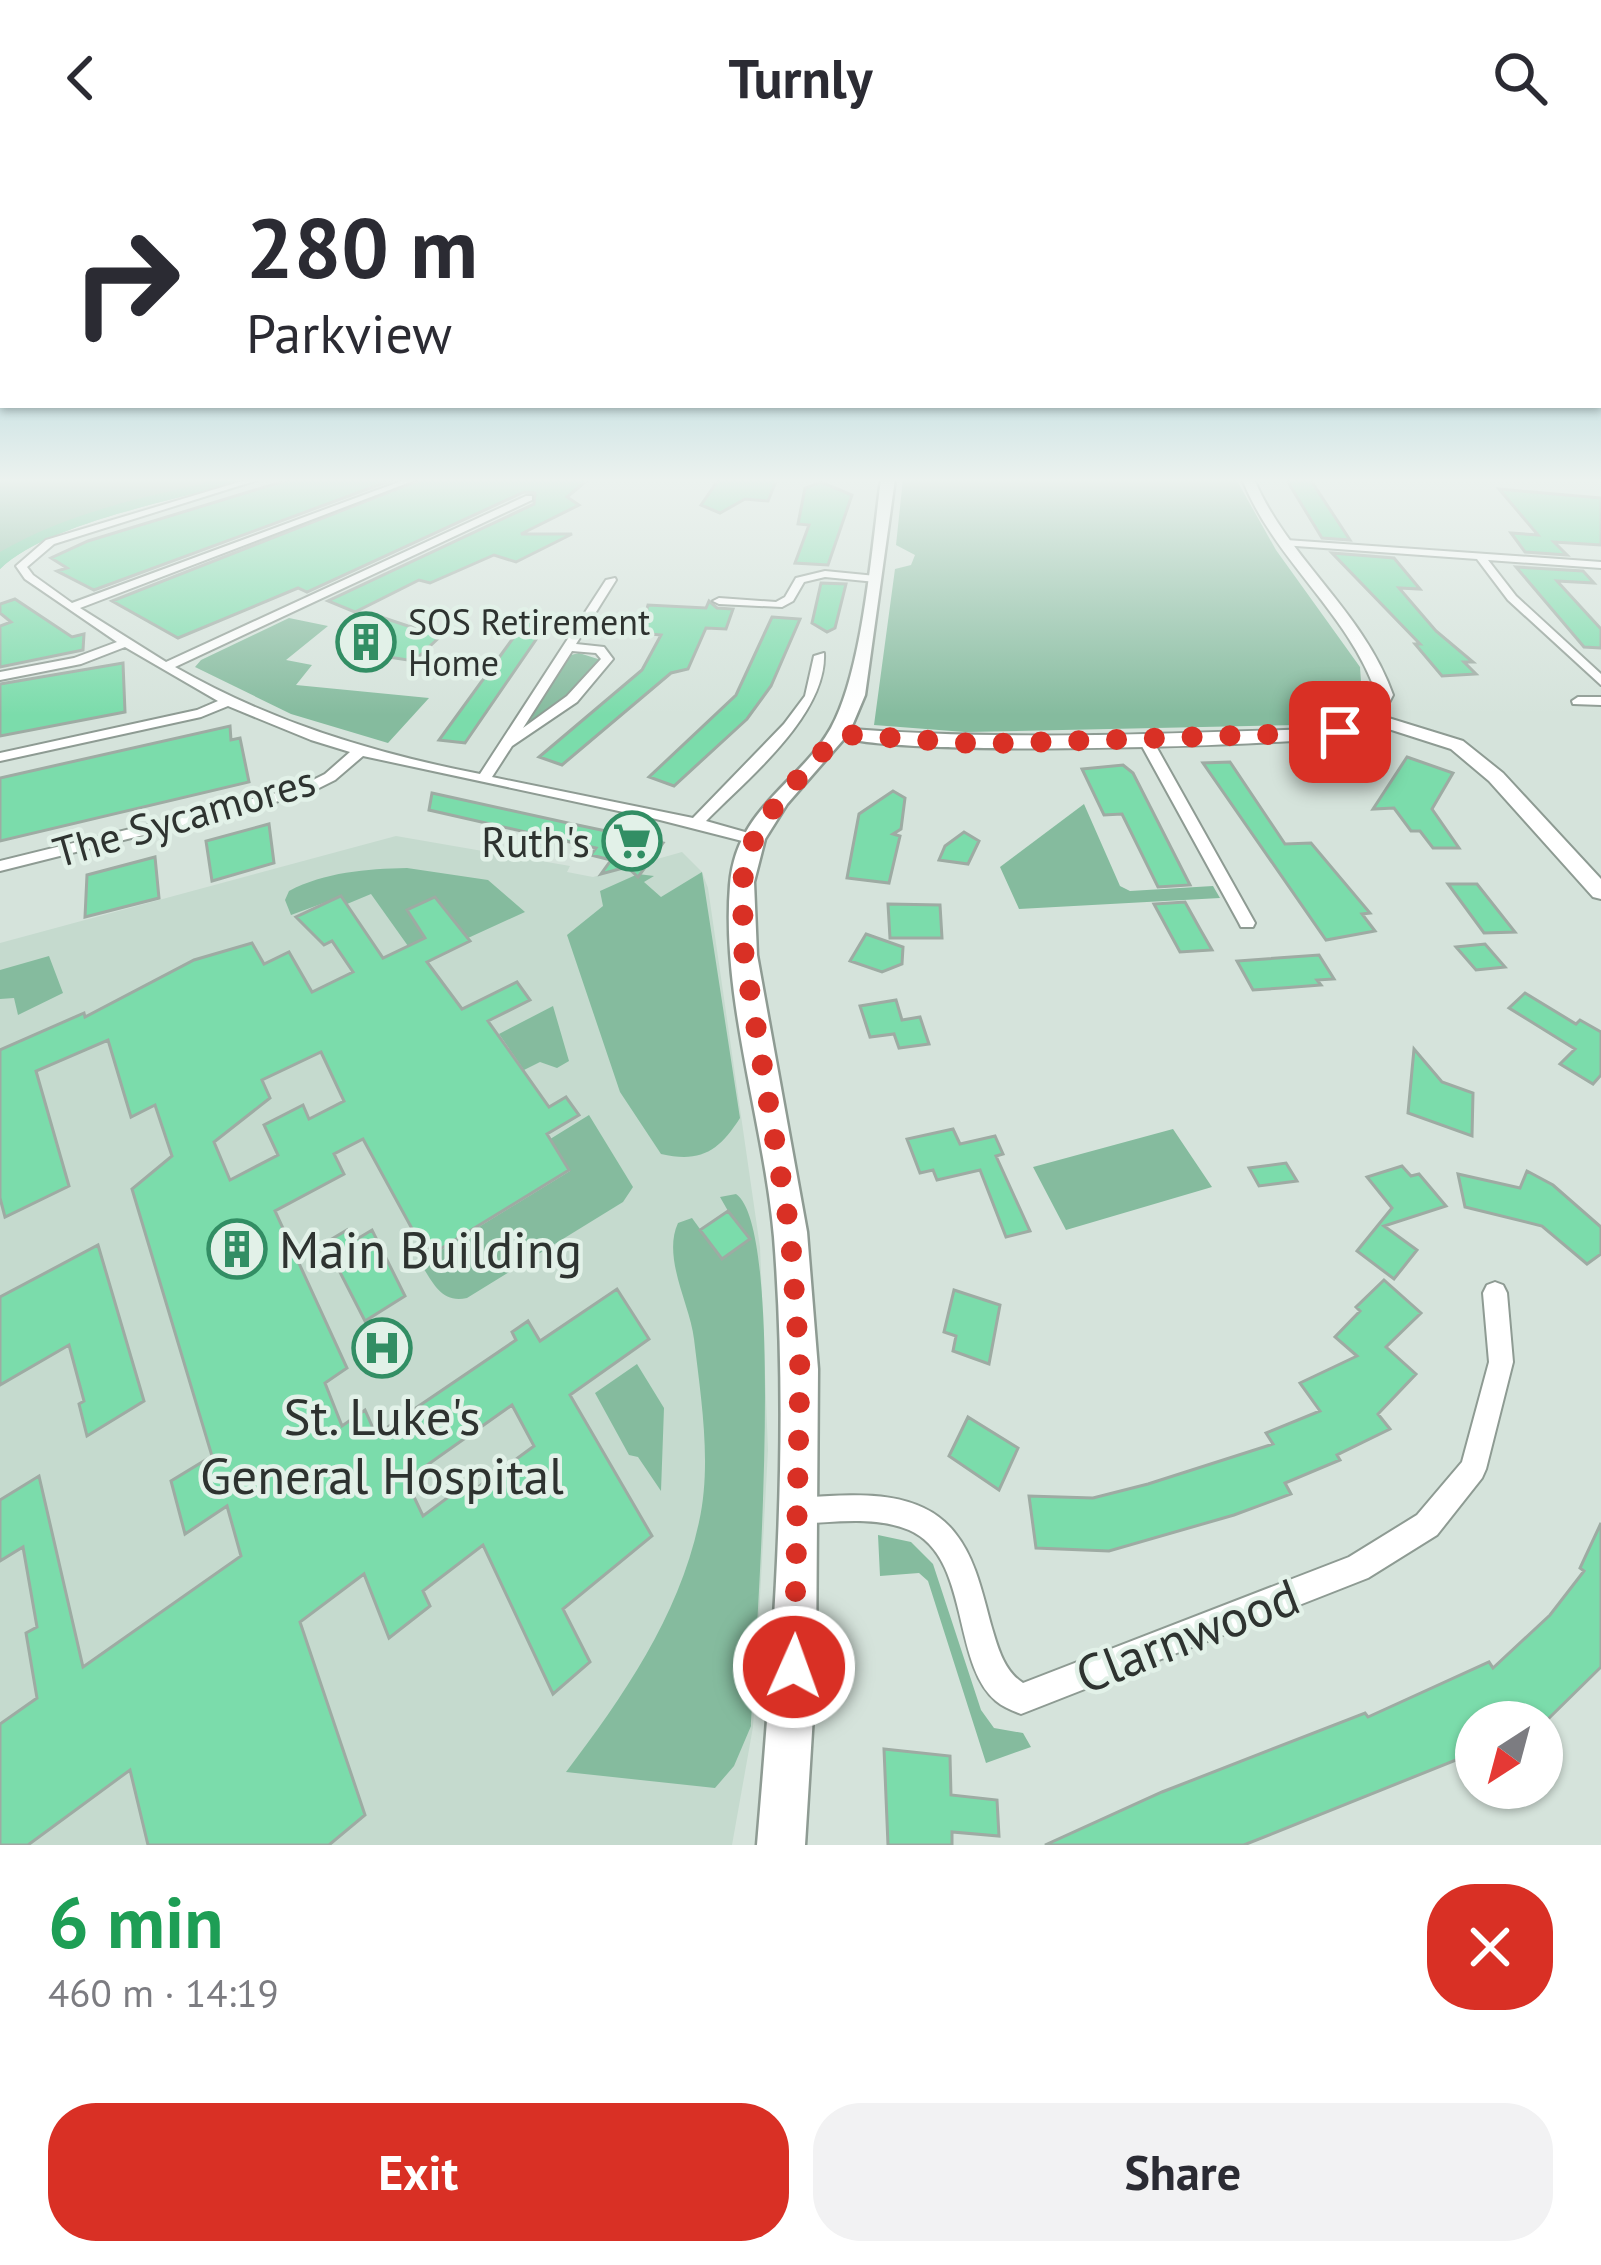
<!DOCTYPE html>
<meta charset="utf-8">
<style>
:root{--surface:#fff;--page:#f2f2f3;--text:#2b2b33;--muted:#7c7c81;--accent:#d93025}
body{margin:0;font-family:"PT Sans",sans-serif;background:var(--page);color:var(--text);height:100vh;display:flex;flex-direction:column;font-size:45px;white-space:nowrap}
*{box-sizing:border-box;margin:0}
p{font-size:39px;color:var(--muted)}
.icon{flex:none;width:66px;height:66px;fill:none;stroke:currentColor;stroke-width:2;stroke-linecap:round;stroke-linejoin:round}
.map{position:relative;height:1689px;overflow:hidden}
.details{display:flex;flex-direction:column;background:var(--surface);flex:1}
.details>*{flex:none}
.top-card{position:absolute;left:0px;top:0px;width:1602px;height:252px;box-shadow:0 3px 9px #0004;background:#fff;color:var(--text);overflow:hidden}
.needle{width:78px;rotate:216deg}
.tools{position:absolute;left:1455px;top:1545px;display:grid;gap:24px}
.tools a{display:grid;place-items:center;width:108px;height:108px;border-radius:50%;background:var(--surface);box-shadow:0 3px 9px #0004;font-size:60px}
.pin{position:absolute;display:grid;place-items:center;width:102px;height:102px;color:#fff;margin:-51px;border-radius:24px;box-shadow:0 6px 18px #0006}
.me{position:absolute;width:132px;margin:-66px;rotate:2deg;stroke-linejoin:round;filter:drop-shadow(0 0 9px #0008)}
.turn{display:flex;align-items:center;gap:42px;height:252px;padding:0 48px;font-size:54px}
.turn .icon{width:156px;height:156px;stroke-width:2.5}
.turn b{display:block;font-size:84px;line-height:102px}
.round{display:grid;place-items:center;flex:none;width:126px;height:126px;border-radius:48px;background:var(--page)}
.head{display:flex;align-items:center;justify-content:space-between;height:204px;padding:0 48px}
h1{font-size:72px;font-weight:600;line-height:90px;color:#1e9e55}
.button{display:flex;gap:24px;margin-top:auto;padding:24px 48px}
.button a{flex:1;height:138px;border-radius:48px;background:var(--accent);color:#fff;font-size:48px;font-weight:600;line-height:138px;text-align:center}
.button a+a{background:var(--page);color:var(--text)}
header{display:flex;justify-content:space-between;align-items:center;height:156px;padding:0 48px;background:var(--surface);font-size:54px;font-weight:600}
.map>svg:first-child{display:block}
.built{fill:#c5dace}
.green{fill:#85bb9e}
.forest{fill:#67c999}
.building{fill:#7bdcab;stroke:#9eaba3;stroke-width:3;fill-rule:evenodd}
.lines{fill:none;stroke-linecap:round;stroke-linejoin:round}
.minor-casing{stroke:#8e9b93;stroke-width:4}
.tertiary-casing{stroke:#8e9b93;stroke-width:4}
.secondary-casing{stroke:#8e9b93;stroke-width:5}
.minor{fill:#fff;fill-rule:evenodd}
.tertiary{fill:#fff;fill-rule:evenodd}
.secondary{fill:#fff;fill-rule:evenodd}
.route{stroke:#d93025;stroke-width:21;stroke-dasharray:0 37.8}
.labels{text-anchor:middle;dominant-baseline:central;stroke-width:9;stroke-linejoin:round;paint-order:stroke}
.far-poi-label{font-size:36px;fill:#2e3330;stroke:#e2f1e8;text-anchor:start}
.street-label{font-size:42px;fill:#2e3330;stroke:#e2f1e8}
.poi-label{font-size:42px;fill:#2e3330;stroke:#e2f1e8;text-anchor:end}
.near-poi-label{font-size:51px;fill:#2e3330;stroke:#e2f1e8;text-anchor:start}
.near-street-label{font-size:51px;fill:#2e3330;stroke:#e2f1e8}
</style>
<header><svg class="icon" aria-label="back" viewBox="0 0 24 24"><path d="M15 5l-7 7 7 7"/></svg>Turnly<svg class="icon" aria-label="search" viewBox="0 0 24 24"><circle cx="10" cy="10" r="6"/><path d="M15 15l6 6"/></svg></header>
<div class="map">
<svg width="1601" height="1689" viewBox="0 0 1601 1689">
<rect width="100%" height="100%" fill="#d5e3db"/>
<path class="built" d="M396,680L570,710L567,716L593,721L682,696L702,716L708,732L760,1091L768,1294L753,1571L732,1689H0V787Z"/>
<path class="green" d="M0,323H249C182,343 48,366 0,413Z
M903,323H1236L1276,394L1360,511L1362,540L1334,562L1299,569L965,576L874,569L895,413L911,409L915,399L896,389Z
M289,462L328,470L286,504L312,509L296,529L429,542L388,587L291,558L195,511L201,504Z
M579,497L601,504L558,547L529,566L567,500Z
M1084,648L1120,730L1130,735L1213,730L1220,742L1019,753L1000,711Z
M407,712L488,724L525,756L468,782L408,790L371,738L347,748L340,741L291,759L285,744L289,735C325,716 366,713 407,712Z
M702,716L740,962C719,995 701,1007 661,998L620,936L567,779L603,750L600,735L638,718L654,720L644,726L661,741Z
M49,800L63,837L18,859L14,842L0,843V814Z
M553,850L569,905L557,912L540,906L524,914L499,878Z
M589,959L633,1031L623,1046L467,1142C441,1148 433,1126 420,1107L570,1015L554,988L546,993L547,985Z
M1173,973L1212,1031L1066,1074L1033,1011Z
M736,1038C788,1073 755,1494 751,1570L734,1610L715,1632L566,1616C623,1541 679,1460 699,1366C712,1308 701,1242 694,1183C690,1148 662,1102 678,1067L692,1062L721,1102L728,1055L720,1041Z
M637,1208L664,1252L661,1335L638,1301L629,1299L595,1237Z
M878,1379L911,1386L933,1408L981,1554L994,1572L1023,1577L1031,1591L986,1607L928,1425L919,1417L880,1420Z"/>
<path class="forest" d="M209,323H249C182,343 48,366 0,413V396C64,359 133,343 203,328Z"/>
<path class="building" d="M291,323H395L94,434L57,415L67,412L51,402L88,385Z
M422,323H589L567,341L579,349L521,378H572L516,406L494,399L430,427L419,424L355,456L328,445L534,348L535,337L524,336L307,436L298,432L178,482L112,445Z
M719,323H777L768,345L745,343L720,357L701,349Z
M1286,323H1310L1350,384L1322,382Z
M821,326L852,339L828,409L795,407L809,369L798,368L805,332Z
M1499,333L1601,342V389L1554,386L1567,399L1525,396L1511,377L1538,379Z
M1332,397L1394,402L1420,433L1399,432L1436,475L1473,506H1464L1476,518L1442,520L1415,488H1420Z
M1516,411L1583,415L1594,427L1557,425L1601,473V492L1584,491Z
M821,427L846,428L835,472L827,476L812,467Z
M15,443L72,481L84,478L83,494L0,511V470L11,466L0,457V448Z
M709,445L717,452L733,453L726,473L706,472L688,513L671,517L562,609L539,601L642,514L661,479L640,477L648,449L706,452Z
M381,461L408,470L446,475L414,505L343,494Z
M772,461L800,463L771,530L747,563L674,630L649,621L736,539Z
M527,463L546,469L465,587L439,584Z
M123,507L125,556L0,580V528Z
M230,570L231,584L240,582L249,626L0,685V622Z
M1407,601L1453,617L1432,653L1459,692H1433L1420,675H1411L1394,652L1373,653Z
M1230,606L1285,688L1311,687L1370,757L1362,758L1375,775L1326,784L1203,607Z
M1123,609L1133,617L1190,729L1158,731L1122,658L1104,659L1082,613Z
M893,635L905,642L901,673L893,678L900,680L889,727L847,722L859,658Z
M432,637L568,667L663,687L638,721L627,711L601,718L611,704L591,699L596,692L429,654Z
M269,668L274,707L212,725L206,685Z
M964,676L979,685L968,708L939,704L945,690Z
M155,701L159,742L85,761L87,719Z
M1448,728H1477L1515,776L1484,777Z
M341,740L383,802L425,782L407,754L435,741L470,785L427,806L462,853L517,826L530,844L488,865L549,951L566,941L579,959L547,978L569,1014L432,1098L420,1078L416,1080L363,983L334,998L344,1018L275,1055L347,1212L325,1227L342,1270L365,1254L376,1279L516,1184L512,1176L528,1165L540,1185L617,1133L649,1183L570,1239L652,1380L563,1453L590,1506L553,1538L483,1389L423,1435L430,1450L389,1482L364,1418L300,1466L365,1659L329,1689H148L130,1614L28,1689H0V1568L37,1542L26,1477L37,1471L23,1391L0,1405V1344L39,1320L83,1511L241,1400L227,1350L185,1378L171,1325L212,1300L132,1033L172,1000L155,949L131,961L108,884L36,915L69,1030L5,1061L0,1042V894L84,857L85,861L194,804L252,787L264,808L289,796L312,836L353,816L332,785L324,789L296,761ZM321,896L344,945L309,963L303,949L264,969L278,999L230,1024L214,986L270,942L262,924ZM512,1249L534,1290L474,1334L470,1325L423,1360L406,1324Z
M1185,746L1200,773L1212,794L1180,796L1154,748Z
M888,748L940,749L942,782H890Z
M866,778L903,791L902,808L882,816L850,805Z
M1485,788L1505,811L1476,814L1456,791Z
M1319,799L1334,823L1317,824L1321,829L1282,832L1253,834L1237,805Z
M1525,837L1576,868L1580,864L1601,876V919L1593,928L1560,908L1575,893L1509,852Z
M896,844L902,864L920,861L929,888L899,892L894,878L870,881L860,850Z
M1414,893L1442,926L1473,937L1472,980L1408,957Z
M953,973L960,988L995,980L1003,998L996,1000L1030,1075L1006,1081L980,1014L937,1024L933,1014L920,1017L907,983Z
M1286,1007L1297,1025L1259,1030L1249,1012Z
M1402,1010L1411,1020L1419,1018L1446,1050L1384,1070L1417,1094L1394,1123L1357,1095L1392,1052L1367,1021Z
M1527,1015L1553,1029L1601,1071V1098L1587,1108L1542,1070L1465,1051L1458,1018L1520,1032Z
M728,1055L750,1083L722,1103L700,1074Z
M347,1074L352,1086L372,1074L405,1140L365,1165L325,1087Z
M98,1089L144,1245L87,1280L79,1248L84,1245L69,1189L0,1229V1141Z
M1384,1124L1421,1157L1386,1191L1416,1218L1378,1258L1390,1273L1337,1299L1340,1304L1285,1327L1291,1338L1234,1359L1109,1395L1036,1392L1029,1340L1093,1342L1148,1328L1273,1288L1266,1277L1320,1255L1300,1227L1357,1200L1335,1181L1360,1155L1356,1151Z
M954,1134L1000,1149L989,1208L953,1195L956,1180L944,1176Z
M968,1261L1018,1292L999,1334L949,1300Z
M1601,1367V1511L1545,1566H1476V1596L1244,1689H1045L1162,1636L1365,1557L1368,1561L1489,1506L1493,1512L1550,1459L1584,1415L1580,1412Z
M884,1593L950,1600L951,1639L997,1644L999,1680L952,1676V1689H888Z"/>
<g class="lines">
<g class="minor-casing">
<path id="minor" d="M249,323H261L54,388L27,411L33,419L72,447L407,323H418L80,452L166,506L526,340H532V344L175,511C271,566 372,597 480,618L606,424L615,422L616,424L576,488L604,491L613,503L577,546L512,590L492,621L693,662L784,568L805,540L814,500L824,497C827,559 747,623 706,665L759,680V686L754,688L656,663L363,600L335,624L307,638L0,715V705L297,632L325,618L350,596L311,584L228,550L201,561L0,605V597L197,554L218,545L125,491L81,508L0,524V516L74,502L117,486L25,423L16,410L46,384ZM572,495L596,497L601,503L567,540L523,572Z
M1286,384L1601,406V412L1488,404L1516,440L1601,518V529L1508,444L1477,403L1282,389L1281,387Z
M825,415L876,420L881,423L876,426L825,421L804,426L793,445L782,451L719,448L713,445L719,442L776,446L785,441L796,422Z
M1578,541H1601V549L1573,548L1572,545Z
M1145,579L1152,583L1255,767L1253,771H1241L1239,767L1138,583Z
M1495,1126L1503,1129L1507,1137L1513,1206L1486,1313L1482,1322L1437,1379L1368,1422L1021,1558C1013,1555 1003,1551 996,1545C951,1507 971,1401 909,1374C876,1360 834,1366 798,1368L789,1364L785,1355L789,1346L798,1342C849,1339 919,1330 955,1377C976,1403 983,1440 992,1472C998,1492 1004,1515 1023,1527L1349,1401L1417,1359L1462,1306L1489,1206L1483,1137L1487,1129Z"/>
</g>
<g class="tertiary-casing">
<path id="tertiary" d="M1242,323H1254C1288,403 1364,456 1393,539L1382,560L1463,585L1503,617L1601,723V743L1593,741L1489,625L1451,593L1373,568C1359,576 1345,580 1329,582C1264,590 868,603 830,577L839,572C998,585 1155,578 1314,573C1341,570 1365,566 1377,539C1349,457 1274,404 1242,323Z"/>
</g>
<g class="secondary-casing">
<path id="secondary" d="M881,323H895L865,539L849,577L787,648L765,683L754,726L757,799L807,1076L818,1213L816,1511L805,1689H757C774,1487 790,1283 774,1081C764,966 721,844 730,729C736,652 800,627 831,572C863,515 872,390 881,323Z"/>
</g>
<use href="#minor" class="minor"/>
<use href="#tertiary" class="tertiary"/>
<use href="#secondary" class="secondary"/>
</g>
<linearGradient id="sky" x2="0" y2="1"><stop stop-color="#71b9c5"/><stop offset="0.58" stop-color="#ecf2ef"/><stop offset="1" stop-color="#ecf2ef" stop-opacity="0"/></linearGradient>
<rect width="1601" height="559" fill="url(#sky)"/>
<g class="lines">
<path class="route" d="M794,1511L800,1213L790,1076L744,799L742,726L754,683L779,644L839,578L979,588L1340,576"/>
</g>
<defs>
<g id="building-ring" transform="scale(3)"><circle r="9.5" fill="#e2f1e8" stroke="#328e64" stroke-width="1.5"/><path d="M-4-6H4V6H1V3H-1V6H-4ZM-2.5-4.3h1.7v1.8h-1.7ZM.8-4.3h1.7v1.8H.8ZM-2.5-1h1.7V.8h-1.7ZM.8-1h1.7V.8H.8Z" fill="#328e64"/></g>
<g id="supermarket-ring" transform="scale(3)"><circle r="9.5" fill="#e2f1e8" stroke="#328e64" stroke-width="1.5"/><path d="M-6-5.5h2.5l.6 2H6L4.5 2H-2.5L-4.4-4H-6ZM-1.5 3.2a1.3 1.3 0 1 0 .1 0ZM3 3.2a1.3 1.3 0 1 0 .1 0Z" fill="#328e64"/></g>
<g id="hospital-ring" transform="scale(3)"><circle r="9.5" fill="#e2f1e8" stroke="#328e64" stroke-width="1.5"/><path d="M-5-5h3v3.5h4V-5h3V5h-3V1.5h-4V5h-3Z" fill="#328e64"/></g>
</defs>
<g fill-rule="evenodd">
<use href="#building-ring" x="366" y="486"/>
<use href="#supermarket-ring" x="632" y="685"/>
<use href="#building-ring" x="237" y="1093"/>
<use href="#hospital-ring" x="382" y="1192"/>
</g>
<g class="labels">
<g class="far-poi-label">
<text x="408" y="465">SOS Retirement<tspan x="408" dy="41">Home</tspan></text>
</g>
<g class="street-label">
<text transform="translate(184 660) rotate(-16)">The Sycamores</text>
</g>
<g class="poi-label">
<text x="590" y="685">Ruth's</text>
</g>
<g class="near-poi-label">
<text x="279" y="1093">Main Building</text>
<text x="382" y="1260" text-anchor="middle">St. Luke's<tspan x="382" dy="59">General Hospital</tspan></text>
</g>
<g class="near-street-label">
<text transform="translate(1187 1479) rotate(-21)">Clarnwood</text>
</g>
</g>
</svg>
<div class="tools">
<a><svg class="needle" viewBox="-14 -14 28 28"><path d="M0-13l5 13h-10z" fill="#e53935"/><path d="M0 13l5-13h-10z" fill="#7c7c81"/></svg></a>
</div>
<div class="pin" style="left:1340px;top:576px;background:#d93025"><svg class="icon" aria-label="arrive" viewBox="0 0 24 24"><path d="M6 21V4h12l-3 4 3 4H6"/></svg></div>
<svg class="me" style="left:794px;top:1511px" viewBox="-20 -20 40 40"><circle r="17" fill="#d93025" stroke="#fff" stroke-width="3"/><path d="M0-11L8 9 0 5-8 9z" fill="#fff"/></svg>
<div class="top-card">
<div class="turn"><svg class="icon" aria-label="right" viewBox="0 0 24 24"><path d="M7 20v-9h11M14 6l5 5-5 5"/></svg><div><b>280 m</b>Parkview</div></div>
</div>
</div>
<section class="details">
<div class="head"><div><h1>6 min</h1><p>460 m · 14:19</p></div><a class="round" style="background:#d93025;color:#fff"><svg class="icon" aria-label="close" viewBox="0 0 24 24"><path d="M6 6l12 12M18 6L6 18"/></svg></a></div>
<div class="button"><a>Exit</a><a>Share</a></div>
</section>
